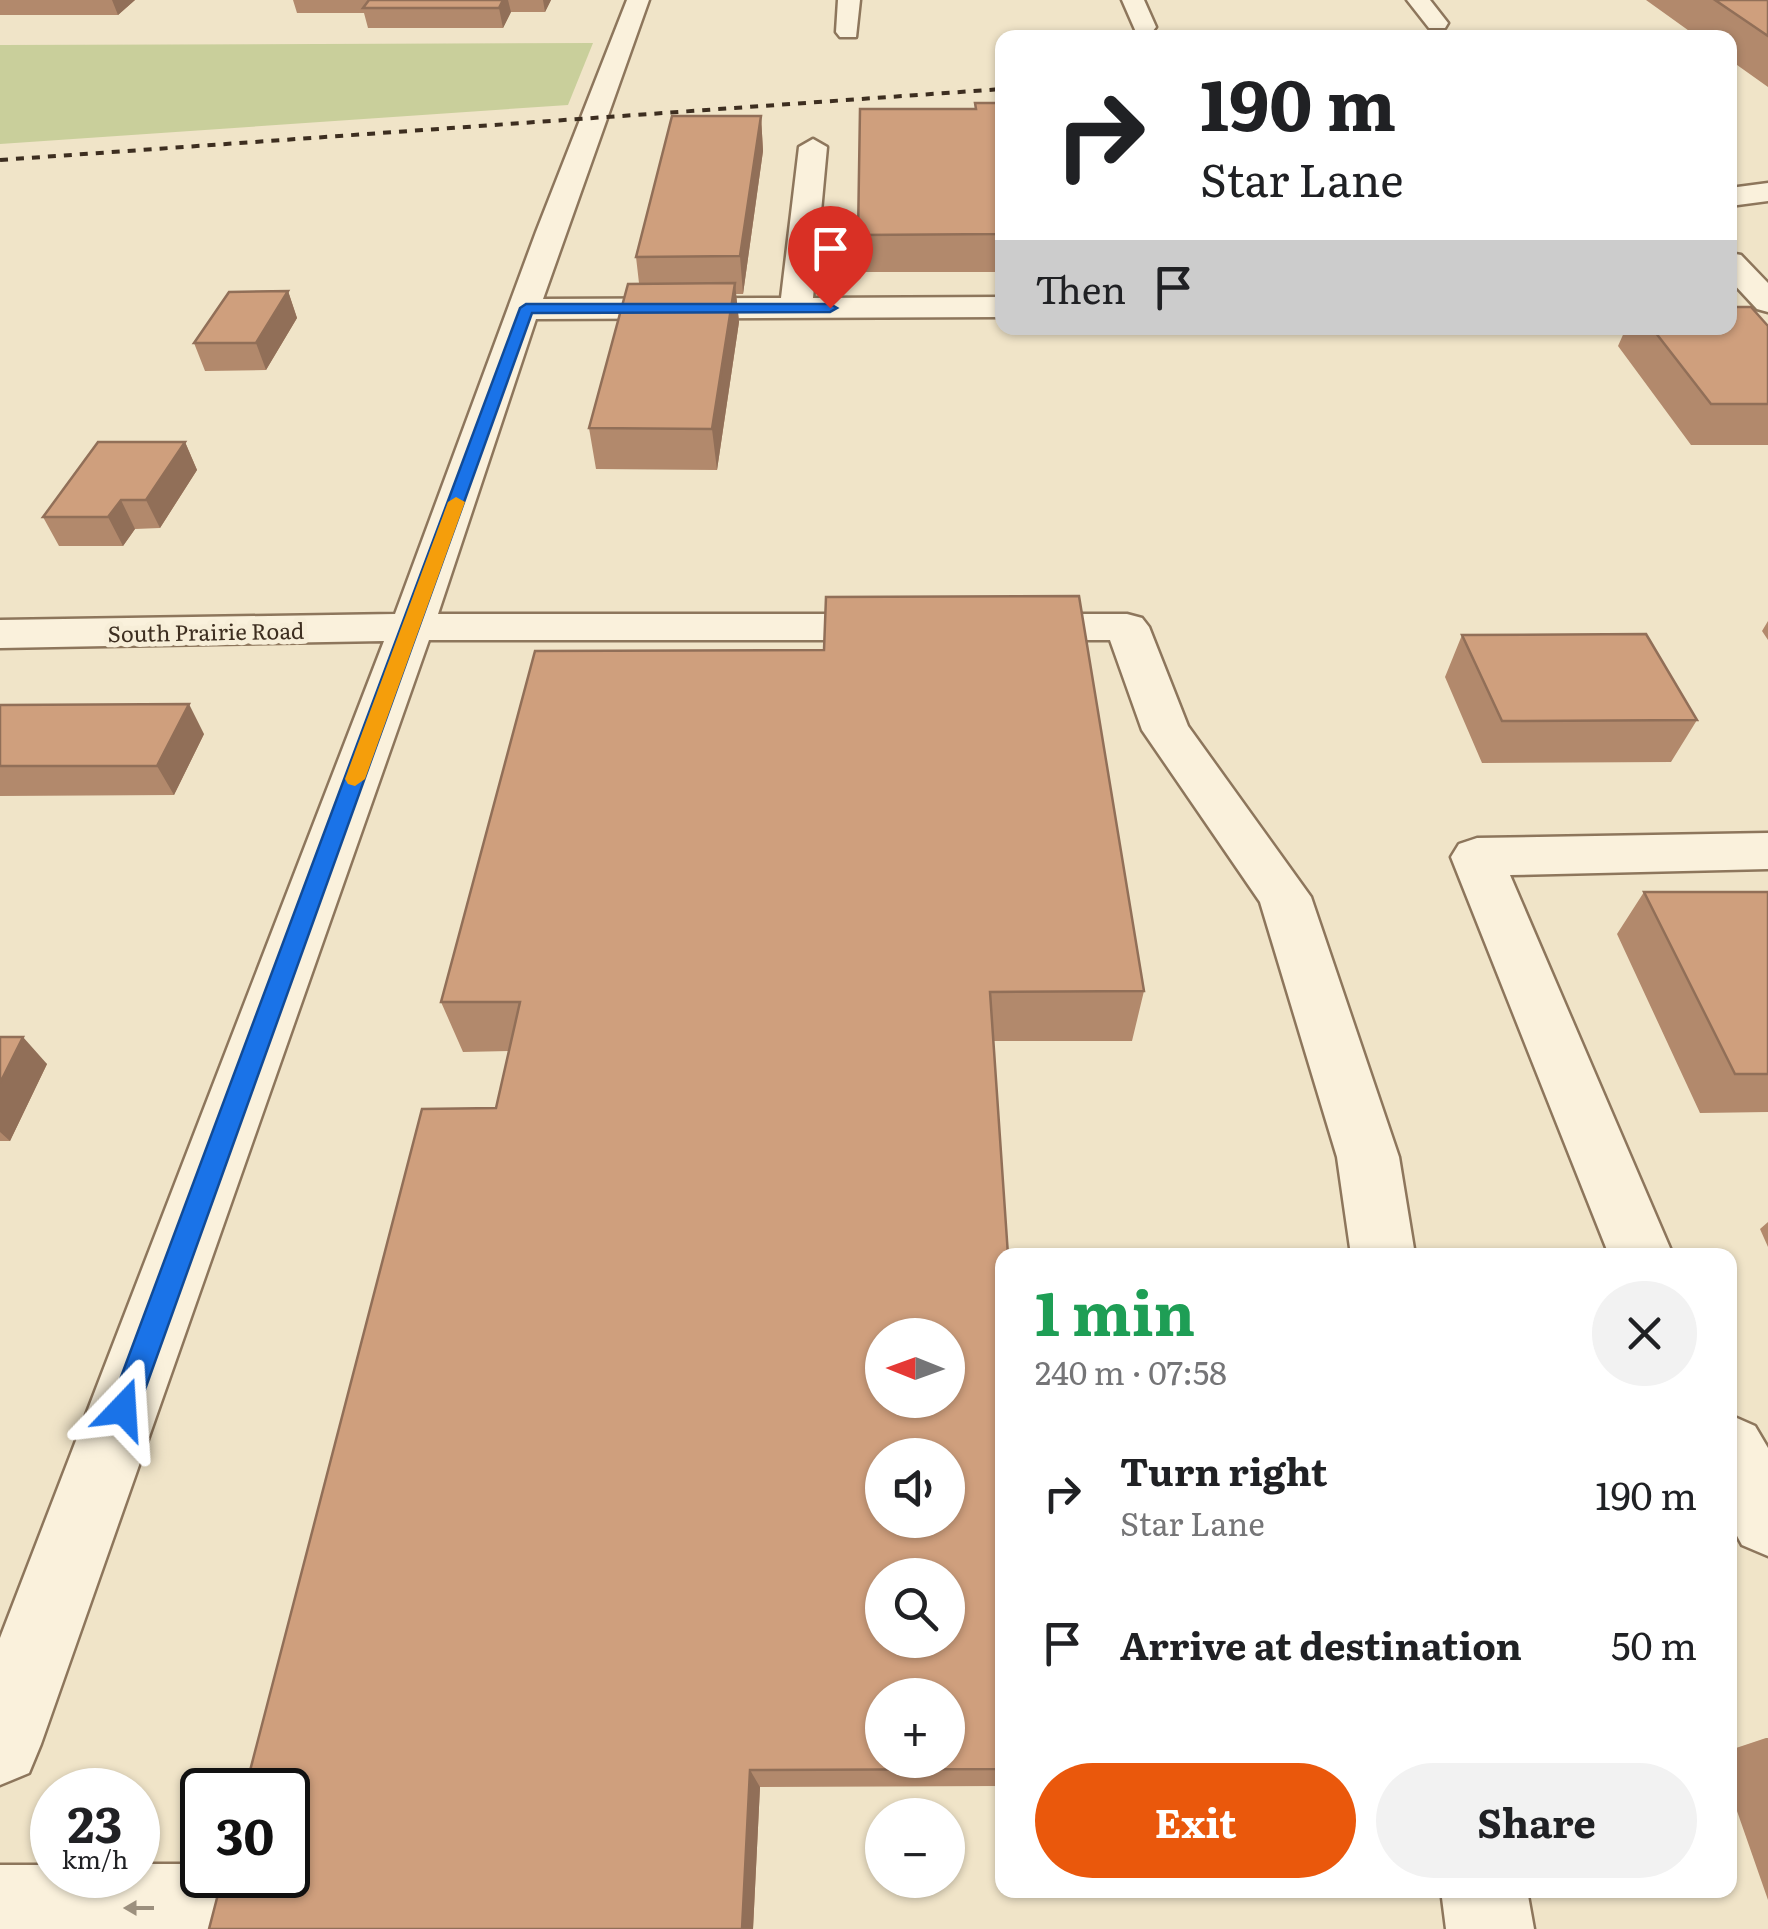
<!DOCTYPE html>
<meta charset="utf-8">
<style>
:root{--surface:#fff;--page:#f2f2f2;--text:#202124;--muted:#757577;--accent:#ea580c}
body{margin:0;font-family:Literata,serif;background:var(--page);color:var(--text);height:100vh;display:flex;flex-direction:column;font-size:38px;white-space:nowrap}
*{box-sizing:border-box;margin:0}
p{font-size:32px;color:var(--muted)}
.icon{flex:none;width:55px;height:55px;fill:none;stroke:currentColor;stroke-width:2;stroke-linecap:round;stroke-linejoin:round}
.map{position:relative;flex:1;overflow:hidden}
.panel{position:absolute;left:995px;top:1248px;width:742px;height:650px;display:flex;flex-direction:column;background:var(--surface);border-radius:20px;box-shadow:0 2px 8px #0004}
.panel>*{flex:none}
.guide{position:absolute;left:995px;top:30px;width:742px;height:305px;border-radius:20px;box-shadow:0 2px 8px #0004;background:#fff;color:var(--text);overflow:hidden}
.needle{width:65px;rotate:271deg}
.tools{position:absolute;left:865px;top:1318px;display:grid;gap:20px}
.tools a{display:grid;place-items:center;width:100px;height:100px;border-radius:50%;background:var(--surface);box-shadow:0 2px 8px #0004;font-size:50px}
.speed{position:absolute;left:30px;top:1768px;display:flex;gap:20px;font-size:50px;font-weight:700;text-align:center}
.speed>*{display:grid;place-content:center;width:130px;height:130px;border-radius:50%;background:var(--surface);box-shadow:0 2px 8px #0004;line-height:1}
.speed small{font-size:25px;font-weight:400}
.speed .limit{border:5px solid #111;border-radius:15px;background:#fff;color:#111}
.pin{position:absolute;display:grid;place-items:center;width:85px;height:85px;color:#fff;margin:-102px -42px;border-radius:50% 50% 50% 0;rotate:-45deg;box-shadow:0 0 10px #0007}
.pin .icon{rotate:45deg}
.me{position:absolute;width:110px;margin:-55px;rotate:20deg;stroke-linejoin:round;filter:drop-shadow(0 0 8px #0008)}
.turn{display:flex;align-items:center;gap:35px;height:210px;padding:0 40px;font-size:45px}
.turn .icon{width:130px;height:130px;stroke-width:2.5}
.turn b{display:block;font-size:70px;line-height:85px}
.then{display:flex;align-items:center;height:95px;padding:0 40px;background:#0003;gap:20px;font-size:38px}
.round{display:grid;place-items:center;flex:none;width:105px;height:105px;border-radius:52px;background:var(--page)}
.summary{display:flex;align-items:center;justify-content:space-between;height:170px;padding:0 40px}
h1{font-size:60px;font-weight:700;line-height:75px;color:#1e9e55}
.action{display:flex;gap:20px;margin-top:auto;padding:20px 40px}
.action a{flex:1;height:115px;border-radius:60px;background:var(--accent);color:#fff;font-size:40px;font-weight:700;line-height:115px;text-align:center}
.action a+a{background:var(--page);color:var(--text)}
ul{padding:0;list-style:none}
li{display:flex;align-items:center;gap:30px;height:150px;padding:0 40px}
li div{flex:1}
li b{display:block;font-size:38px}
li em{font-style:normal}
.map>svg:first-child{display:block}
.green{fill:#c9cf9b}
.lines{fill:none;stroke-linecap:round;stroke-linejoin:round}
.minor-casing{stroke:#8d765c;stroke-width:5}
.minor{fill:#faf1dc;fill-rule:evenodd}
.rail{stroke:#3d2e20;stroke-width:4;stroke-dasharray:8 8;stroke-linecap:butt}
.wall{fill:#b2896c}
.shaded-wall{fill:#916f58}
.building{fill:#cf9f7d;stroke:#916f58;stroke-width:2.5;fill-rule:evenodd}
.oneway{fill:#9c907e}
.route{fill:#1a73e8;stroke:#114b97;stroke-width:2.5}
.slow{fill:#f59e0b}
.labels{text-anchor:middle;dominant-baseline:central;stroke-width:10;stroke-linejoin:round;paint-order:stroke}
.far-street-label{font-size:22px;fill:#3d2e20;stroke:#f7eed8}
</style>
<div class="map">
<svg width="1768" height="1929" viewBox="0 0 1768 1929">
<rect width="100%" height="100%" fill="#f0e4c8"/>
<path class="green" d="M593,43L568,105L0,144V45Z"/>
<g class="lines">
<g class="minor-casing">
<path id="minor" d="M627,0H649L543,299L781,298L799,147L813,139L827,147L813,298L1002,297V317L536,319L438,614H902L917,618L924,627L917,636L902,640H429L41,1744L29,1773L0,1785V1638L384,641L0,648V620L395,614L536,232Z
M838,0H860L856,37H840L836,32Z
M1122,0H1144L1156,27L1152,32H1136Z
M1407,0H1430L1448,23L1445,28H1429Z
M1768,183V201L1730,206V188Z
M1730,253L1741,255L1768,283V312L1757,309L1730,280Z
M1008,614H1127L1142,618L1149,627L1188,726L1311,897L1399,1157L1415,1255H1351L1337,1157L1260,902L1142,730L1110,640H1008L993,636L986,627L993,618Z
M1768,833V869L1510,875L1673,1255H1609L1451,857L1459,844L1477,838Z
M1730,1415L1755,1426L1768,1448V1556L1742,1545L1730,1523Z
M138,1864H202V1875L245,1876L258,1907L252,1929H0V1865H52V1875H138Z
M1441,1890H1527L1534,1929H1446Z"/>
</g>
<use href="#minor" class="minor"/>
<path class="rail" d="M0,160L1002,89"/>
</g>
<path class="wall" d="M0,0H135L118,15H0Z
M293,0H551L545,12H511L503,28H368L364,13H297Z
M1646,0H1768V87L1730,60V38H1699Z
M975,103H1002V272H858V235L975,109Z
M761,116L763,151L743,294H736L739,322L717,470L596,469L589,428L639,283L636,257Z
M288,291L297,318L266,370L205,371L194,343Z
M1768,326V445H1691L1618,346L1626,328H1730Z
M185,442L197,470L160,528L135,529L123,546H59L43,517Z
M1768,621V640L1762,631Z
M1462,635L1697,720L1671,762L1482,763L1445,677Z
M535,651L1144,991L1132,1041H993L1002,1255V1786L760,1787L753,1929H209L496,1108L509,1051L463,1052L441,1002Z
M0,705L204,734L174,795L0,796Z
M1644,892H1768V1112L1700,1113L1617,934Z
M0,1037L47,1064L10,1141H0Z
M1768,1222V1247L1760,1229Z
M1766,1738H1768V1900L1730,1791V1750Z"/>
<path class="shaded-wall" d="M112,0H135L118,15Z
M503,0H508L511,12L503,28L499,8Z
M543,0H551L545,12Z
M761,116L763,151L743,294L740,256Z
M735,283L739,322L717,470L712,429Z
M288,291L297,318L266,370L256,343Z
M185,442L197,470L160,528L146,500Z
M121,500L135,529L123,546L108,517Z
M189,704L204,734L174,795L157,766Z
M23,1037L47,1064L10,1141L0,1132V1083Z
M750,1770L760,1787L753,1929H742Z"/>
<path class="building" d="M369,0H503L499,8H363Z
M1715,0H1768V36Z
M975,103H1002V234L858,235L860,109H976Z
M672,116H761L740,256L636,257Z
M735,283L712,429L589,428L628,284Z
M288,291L256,343H194L229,292Z
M1730,307H1751L1768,326V404H1711L1652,328H1730Z
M98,442H185L146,500H121L108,517H43Z
M1079,596L1144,991L990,992L1008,1255H1002V1769L750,1770L742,1929H209L223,1875H288V1790H245L422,1109L496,1108L520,1002H441L535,651L824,650L826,597ZM882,1335H948V1400H882ZM882,1455H948V1520H882ZM882,1575H948V1640H882ZM882,1695H948V1760H882Z
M1646,634L1697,720L1502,721L1462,635Z
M189,704L157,766H0V705Z
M1644,892H1768V1074H1735Z
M0,1037H23L0,1083Z"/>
<defs><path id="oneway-solid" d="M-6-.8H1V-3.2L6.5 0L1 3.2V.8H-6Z" transform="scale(2.5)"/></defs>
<use class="oneway" href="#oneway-solid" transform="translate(139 1908) rotate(180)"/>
<path class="route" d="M526,304H830L837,308L830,312L532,313L138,1409L134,1419L123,1423L113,1419L109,1409L520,308Z"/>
<path class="slow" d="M456,497L465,502L365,779L355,786L348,784L345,779L448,502Z"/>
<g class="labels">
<g class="far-street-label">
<text transform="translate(206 631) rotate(-1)">South Prairie Road</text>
</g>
</g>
</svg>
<div class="tools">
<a><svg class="needle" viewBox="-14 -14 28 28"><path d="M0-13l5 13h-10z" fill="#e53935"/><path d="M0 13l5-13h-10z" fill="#757577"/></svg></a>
<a><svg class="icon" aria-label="sound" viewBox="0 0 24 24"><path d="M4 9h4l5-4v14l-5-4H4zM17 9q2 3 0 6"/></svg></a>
<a><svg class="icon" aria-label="search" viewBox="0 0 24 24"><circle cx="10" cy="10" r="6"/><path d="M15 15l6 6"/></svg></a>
<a>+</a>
<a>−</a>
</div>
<div class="speed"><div>23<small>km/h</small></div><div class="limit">30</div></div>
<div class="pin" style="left:830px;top:308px;background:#d93025"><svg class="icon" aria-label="arrive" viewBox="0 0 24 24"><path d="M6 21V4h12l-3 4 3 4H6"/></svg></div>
<svg class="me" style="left:123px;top:1409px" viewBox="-20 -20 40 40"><path d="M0-17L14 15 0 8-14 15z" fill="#1a73e8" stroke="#fff" stroke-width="4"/></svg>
<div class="guide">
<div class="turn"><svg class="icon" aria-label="right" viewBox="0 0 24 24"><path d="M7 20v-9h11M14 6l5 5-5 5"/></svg><div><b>190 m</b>Star Lane</div></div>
<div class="then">Then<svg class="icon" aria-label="arrive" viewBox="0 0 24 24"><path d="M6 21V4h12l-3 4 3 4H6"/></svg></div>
</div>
<section class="panel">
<div class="summary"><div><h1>1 min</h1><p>240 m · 07:58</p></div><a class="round"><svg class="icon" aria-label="close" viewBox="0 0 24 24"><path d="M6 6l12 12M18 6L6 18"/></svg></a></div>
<ul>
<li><svg class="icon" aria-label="right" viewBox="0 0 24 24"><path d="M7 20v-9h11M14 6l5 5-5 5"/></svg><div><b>Turn right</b><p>Star Lane</p></div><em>190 m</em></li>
<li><svg class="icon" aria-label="arrive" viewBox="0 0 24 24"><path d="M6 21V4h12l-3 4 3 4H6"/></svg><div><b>Arrive at destination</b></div><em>50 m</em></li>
</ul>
<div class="action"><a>Exit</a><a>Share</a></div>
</section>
</div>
